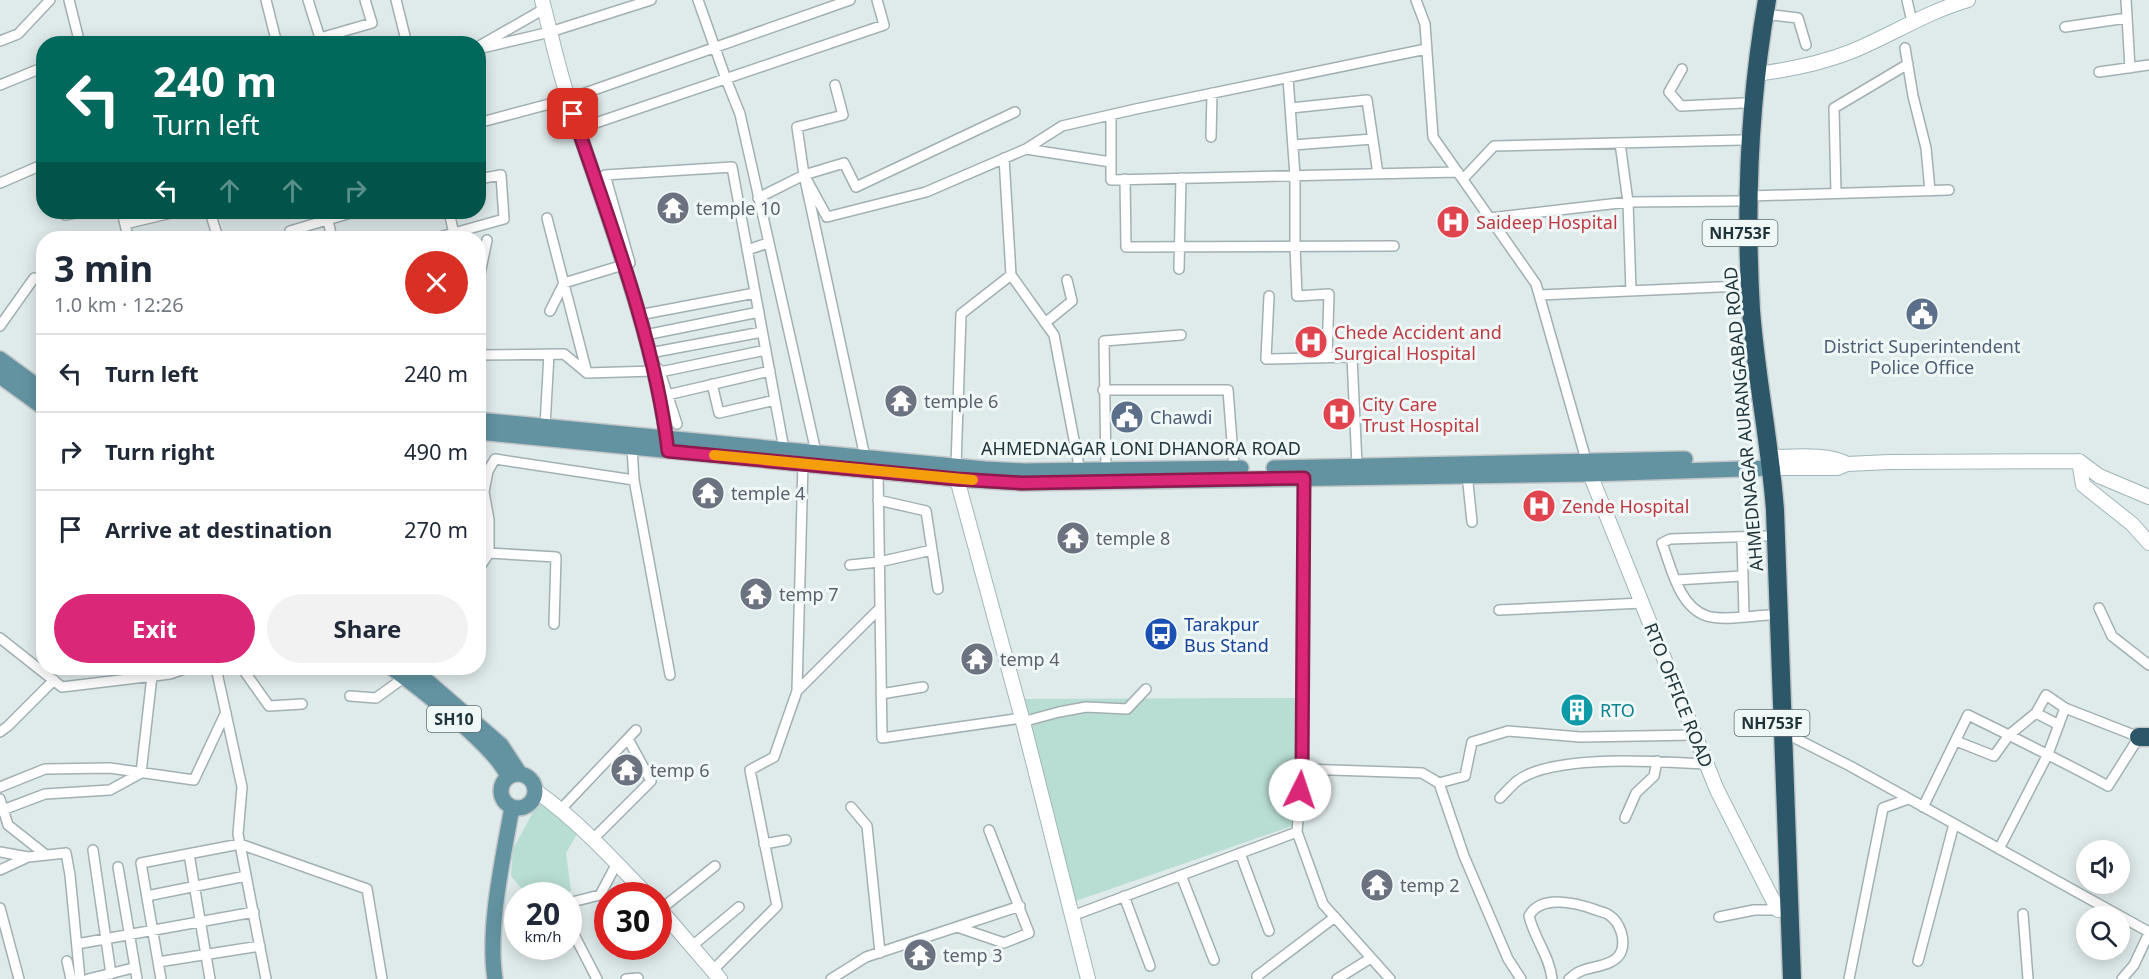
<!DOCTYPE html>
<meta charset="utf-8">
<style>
:root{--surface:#fff;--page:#f2f2f3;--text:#1f2937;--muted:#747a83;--line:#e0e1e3;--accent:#db2777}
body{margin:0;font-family:"Noto Sans",sans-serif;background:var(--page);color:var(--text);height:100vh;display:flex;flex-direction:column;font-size:22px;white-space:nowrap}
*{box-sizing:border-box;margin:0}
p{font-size:20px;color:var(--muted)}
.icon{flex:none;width:33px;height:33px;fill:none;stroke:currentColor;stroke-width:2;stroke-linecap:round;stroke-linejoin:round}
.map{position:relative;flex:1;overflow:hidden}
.details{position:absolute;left:36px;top:231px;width:450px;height:444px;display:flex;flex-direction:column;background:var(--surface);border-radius:24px;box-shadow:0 3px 15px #0003}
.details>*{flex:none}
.top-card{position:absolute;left:36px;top:36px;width:450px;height:183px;border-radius:24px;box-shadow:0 3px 15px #0003;background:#00695c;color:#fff;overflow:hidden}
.tools{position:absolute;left:2076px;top:840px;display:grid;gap:12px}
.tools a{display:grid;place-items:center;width:54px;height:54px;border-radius:50%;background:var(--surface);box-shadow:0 3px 15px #0003;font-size:30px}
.speed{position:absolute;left:504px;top:882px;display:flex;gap:12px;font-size:30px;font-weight:700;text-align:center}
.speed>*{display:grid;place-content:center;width:78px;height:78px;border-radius:50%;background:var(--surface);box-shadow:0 3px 15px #0003;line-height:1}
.speed small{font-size:15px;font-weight:400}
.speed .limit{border:9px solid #d22;background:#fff;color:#111}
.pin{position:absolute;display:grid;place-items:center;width:51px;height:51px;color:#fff;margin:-26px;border-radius:12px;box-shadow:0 3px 9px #0006}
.me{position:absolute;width:66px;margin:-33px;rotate:4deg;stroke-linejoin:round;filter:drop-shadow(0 0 4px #0008)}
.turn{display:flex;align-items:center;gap:21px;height:126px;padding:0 18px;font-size:27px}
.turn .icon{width:78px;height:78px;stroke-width:2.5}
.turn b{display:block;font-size:42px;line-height:51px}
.lanes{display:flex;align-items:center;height:57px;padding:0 18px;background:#0003;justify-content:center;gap:30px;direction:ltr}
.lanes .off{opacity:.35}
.round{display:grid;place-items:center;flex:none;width:63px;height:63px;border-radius:32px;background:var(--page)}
.summary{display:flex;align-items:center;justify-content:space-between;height:102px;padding:0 18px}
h1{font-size:36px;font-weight:700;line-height:45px}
.action{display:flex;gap:12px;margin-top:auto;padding:12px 18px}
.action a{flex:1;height:69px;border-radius:36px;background:var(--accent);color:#fff;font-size:24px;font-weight:700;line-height:69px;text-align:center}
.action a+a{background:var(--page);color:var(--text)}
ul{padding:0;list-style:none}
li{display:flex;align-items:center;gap:18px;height:78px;padding:0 18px;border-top:2px solid var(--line)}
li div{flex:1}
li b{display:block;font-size:22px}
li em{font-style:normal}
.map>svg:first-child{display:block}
.green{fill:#b8ddd3}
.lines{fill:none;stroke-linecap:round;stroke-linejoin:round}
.street-casing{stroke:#a2b0b3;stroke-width:12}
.secondary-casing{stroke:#a1b6ba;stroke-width:16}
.primary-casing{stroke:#c1c6c8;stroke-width:18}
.highway-casing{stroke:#c1c6c8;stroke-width:21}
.street{stroke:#fff;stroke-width:9}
.secondary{stroke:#fff;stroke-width:14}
.primary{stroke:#6393a1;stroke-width:15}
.highway{stroke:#2c5768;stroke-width:18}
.route-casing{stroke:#8e194d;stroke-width:15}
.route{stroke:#db2777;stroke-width:10}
.slow{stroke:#f59e0b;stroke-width:10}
.labels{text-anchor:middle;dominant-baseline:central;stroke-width:6;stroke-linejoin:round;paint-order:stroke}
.shield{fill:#f0f7f7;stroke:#5e6f73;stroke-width:1.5}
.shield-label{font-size:16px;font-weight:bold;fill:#20353b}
.worship-label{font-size:18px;fill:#5b616d;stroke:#f0f7f7;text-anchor:start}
.health-label{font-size:18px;fill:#be3a42;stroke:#f0f7f7;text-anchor:start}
.service-label{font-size:18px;fill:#4e5e75;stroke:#f0f7f7}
.street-label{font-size:18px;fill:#20353b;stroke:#f0f7f7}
.transit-label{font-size:18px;fill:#164399;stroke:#f0f7f7;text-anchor:start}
.culture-label{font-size:18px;fill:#0d838f;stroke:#f0f7f7;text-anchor:start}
</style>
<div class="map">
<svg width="2149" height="979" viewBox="0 0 2149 979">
<rect width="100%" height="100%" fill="#dfeaeb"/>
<path class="green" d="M1304,698L1295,825L1067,904L1022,718L1025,699Z
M538,803L567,821L577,834L566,853L571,891L565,895H527L511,876L513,849Z"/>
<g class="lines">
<g class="street-casing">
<path id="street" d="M69,0L80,44
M266,0L277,44
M308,0L320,38L372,23L365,0
M396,0L407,44
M698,0L726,79L740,114L816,452
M1416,0L1425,24L1433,137L1536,284L1587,463
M1907,0L1912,22
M2126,0L2130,68
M1764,14L1798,18L1806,45
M2065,27L2127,18
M0,41L18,34L50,0
M481,45L544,9
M1905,48L1913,96L1926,148L1930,191
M478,49L550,32L651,0
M1682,69L1669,92L1681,106L1743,103
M2099,72L2149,65
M1288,78L1295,176V246L1297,296L1329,294L1327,358
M0,85L44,67
M835,85L843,115L797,127L804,175L844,163L856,187L1015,112
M1291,108L1367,100L1378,174
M1111,115V180L1458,172
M478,123L568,99L850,0
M578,129L884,25L877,0
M1211,137L1212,93
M1620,143L1628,202L1631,291
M1293,145L1373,139
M1026,149L1111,162
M804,175L827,217L926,192L1026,149L1062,126L1136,109L1426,49
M1125,179L1126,247L1394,246
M1463,179L1494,146L1742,140
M0,183L44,164
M1836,193L1834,108L1908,64
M1750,196L1949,190
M758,198L804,175L865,457
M210,212L218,238
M326,212L332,238
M449,212L454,234
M65,215L80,212
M547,218L587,373L654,371
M1490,218L1628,202L1740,201
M125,224L175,212
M290,231L354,212
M121,238L128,237L122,212
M436,238L504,219L501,175L478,179
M747,250L768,243
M630,263L605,175L732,167L784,449
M1179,269L1181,178
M1011,275L1054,335L1080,471
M478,284L487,240
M1540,295L1741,286
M1269,296L1266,359L1352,357L1357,465
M550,311L564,283L623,265
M644,314L755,293
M1045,323L1072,301L1067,280
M0,326L34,278L44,279
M650,334L759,312
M655,352L762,332
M478,355L564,354L587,373
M659,369L677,424
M660,372L766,350
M712,384L719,413L775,400
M1103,390H1228L1234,468
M667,395L770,371
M545,426L549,354
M632,448L634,480L670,675
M956,467L961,314L1011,275L1004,158
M878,470L882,738L1022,718
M1106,470L1104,341L1181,335
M1467,474L1472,522
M1304,478L1302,769L1422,773L1439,783L1464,856L1508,959L1521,979
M878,500L926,511L938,589
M1765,536L1670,539L1662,543C1671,567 1679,607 1707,616C1723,621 1751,616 1768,615
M1742,537L1744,616
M489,553L556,557L554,624
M850,565L879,562L932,550
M478,570L489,553V520L484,492L488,471L495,459L634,480
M1676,580L1742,576
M2099,608L2112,636L2149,665
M1499,610L1642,603
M0,638L62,687L170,674L187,668
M216,668L242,787L238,834L266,979
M242,668L269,706L302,704
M797,691L880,608
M881,694L923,687
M350,696L376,698L405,677
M2036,713L2059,725
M1022,722L1059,712L1086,707L1127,709L1146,689
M0,732L8,726L54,680
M1783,732L1850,766L2149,932
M1439,783L1465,776L1472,742L1508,731L1580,737L1695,735
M0,787L45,769L110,768L194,780L226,712
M1500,798C1506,792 1511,786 1517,781C1554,753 1660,762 1706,764
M0,799L8,825L46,855
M851,807L867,826L880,953
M1923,807L1968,715C2015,738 2062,761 2108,786L2139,737L2065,708L2046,695L2036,713L2009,735L1994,756L1956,741
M561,809L636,730
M0,811L45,794L110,790L141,773L152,676
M1625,818L1636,793L1654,776L1657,761
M1297,832L1302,769
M594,838L651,781L628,739
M764,844L786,840
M1999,849L2048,754L2065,708
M93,850L111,974
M0,852L28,857L66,853L70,875L80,979
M1240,853L1269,931
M189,854L210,979
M118,867L137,979
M0,870L28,857
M1181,875L1214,960
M147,896L246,876
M1124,896L1150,966
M568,903L600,895L617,863
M0,908L19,979
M661,909L715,866
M2023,914L2028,979
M1072,916L1297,832L1323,904L1390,979
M1719,917L1754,910H1778
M569,925L597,979
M957,927L1004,943L1029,933L989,830
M77,944L254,912
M692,946L739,907
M67,961L71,979
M1918,961L1954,824
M158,962L260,946
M713,970L777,906L750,770L774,757L797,691L803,463
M88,979L133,968
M161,979L141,863L240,844L367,889L382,979
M626,979L638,978
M831,979L866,957L1020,906
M1258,979L1257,976L1335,917
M1337,979L1371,958
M1552,979C1550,957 1534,938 1529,916C1541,894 1577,903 1596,910C1600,912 1606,912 1609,915C1620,922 1626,940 1621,952C1615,966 1593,966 1581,971C1576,973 1573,976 1569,979
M1849,979L1883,808L1908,799
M2122,979L2134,965L2149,933"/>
</g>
<g class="secondary-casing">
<path id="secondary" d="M542,0C551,34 558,68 569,101C605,213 653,331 668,448
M1756,74C1788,70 1819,64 1850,52C1890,36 1926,12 1968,0
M1770,457C1792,457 1828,453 1847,464
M2079,461L2083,485L2132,524L2149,543
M1772,468H1837L1847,464L1889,462L2079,461L2099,476L2149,497
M1590,474L1717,790L1778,910
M957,479L1022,718L1088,979
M536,791C578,821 612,858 648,896
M658,907L720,979"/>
</g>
<g class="primary-casing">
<path id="primary" d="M0,359L44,391
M0,376L44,408
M478,420L985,469L1024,471L1241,468
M478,432L957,479L1022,483L1590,474L1772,468
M1274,468L1685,459
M392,668C419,688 497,748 508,777
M412,668L501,745L520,774
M501 791a17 17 0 1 1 34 0a17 17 0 1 1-34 0Z
M495,979C487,928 503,859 512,807"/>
</g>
<g class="highway-casing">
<path id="highway" d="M1767,0C1749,102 1745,207 1751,310C1756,377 1770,443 1775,510L1792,979
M2139,737H2149"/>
</g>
<use href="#street" class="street"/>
<use href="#secondary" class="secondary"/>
<use href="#primary" class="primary"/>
<use href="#highway" class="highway"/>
</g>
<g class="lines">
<g class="route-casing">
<path id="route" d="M573,114C609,221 655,339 668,451L957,479L1022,483L1304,478L1302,770L1300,790"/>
</g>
<use href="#route" class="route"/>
<path class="slow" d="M714,455L973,480"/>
</g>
<defs>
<g id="temple-disc" transform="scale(1.725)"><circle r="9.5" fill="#6b7280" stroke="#f0f7f7"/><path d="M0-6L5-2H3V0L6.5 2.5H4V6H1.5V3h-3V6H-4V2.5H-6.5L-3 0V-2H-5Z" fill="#fff"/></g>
<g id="hospital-disc" transform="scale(1.725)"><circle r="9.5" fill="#e0444e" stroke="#f0f7f7"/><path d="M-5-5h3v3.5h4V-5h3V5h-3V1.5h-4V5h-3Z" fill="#fff"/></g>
<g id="civic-disc" transform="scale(1.725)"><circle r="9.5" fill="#5c6f8a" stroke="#f0f7f7"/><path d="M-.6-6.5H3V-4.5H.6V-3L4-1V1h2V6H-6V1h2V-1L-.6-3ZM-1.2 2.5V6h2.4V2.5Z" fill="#fff"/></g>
<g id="bus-disc" transform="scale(1.725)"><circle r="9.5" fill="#1a4fb4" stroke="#f0f7f7"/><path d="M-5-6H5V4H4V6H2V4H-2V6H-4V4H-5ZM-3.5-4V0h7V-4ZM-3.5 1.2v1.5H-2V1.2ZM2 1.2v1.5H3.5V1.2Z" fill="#fff"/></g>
<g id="building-disc" transform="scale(1.725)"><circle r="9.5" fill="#0f9aa8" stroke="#f0f7f7"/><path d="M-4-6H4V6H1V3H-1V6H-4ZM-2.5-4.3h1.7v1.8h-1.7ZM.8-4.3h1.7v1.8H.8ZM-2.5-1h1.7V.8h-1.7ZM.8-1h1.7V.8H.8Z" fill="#fff"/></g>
</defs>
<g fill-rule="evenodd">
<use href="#temple-disc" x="673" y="208"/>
<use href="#hospital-disc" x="1453" y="222"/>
<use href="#civic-disc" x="1922" y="314"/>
<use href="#hospital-disc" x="1311" y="342"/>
<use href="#temple-disc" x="901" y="401"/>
<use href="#hospital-disc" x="1339" y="414"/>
<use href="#civic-disc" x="1127" y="417"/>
<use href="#temple-disc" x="708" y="493"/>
<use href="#hospital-disc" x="1539" y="506"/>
<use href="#temple-disc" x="1073" y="538"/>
<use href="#temple-disc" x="756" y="594"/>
<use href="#bus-disc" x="1161" y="634"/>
<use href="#temple-disc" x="977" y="659"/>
<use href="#building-disc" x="1577" y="710"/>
<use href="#temple-disc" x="627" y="770"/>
<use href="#temple-disc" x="1377" y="885"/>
<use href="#temple-disc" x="920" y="955"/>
</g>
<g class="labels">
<g class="shield">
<rect x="1702.5" y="220" width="75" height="26" rx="4.5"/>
<rect x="427" y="706" width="54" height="26" rx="4.5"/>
<rect x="1734.5" y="710" width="75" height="26" rx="4.5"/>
</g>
<g class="shield-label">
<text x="1740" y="233">NH753F</text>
<text x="454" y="719">SH10</text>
<text x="1772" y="723">NH753F</text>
</g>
<g class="worship-label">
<text x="696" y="208">temple 10</text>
<text x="924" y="401">temple 6</text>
<text x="731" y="493">temple 4</text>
<text x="1096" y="538">temple 8</text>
<text x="779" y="594">temp 7</text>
<text x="1000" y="659">temp 4</text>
<text x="650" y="770">temp 6</text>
<text x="1400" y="885">temp 2</text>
<text x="943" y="955">temp 3</text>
</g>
<g class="health-label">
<text x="1476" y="222">Saideep Hospital</text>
<text x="1334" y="332">Chede Accident and<tspan x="1334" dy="21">Surgical Hospital</tspan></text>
<text x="1362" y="404">City Care<tspan x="1362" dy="21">Trust Hospital</tspan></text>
<text x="1562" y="506">Zende Hospital</text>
</g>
<g class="service-label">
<text x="1922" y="346">District Superintendent<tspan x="1922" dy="21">Police Office</tspan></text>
<text x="1150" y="417" text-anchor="start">Chawdi</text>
</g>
<g class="street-label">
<text transform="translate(1743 419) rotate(-95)">AHMEDNAGAR AURANGABAD ROAD</text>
<text x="1141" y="448">AHMEDNAGAR LONI DHANORA ROAD</text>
<text transform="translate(1679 695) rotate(68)">RTO OFFICE ROAD</text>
</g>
<g class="transit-label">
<text x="1184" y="624">Tarakpur<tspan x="1184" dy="21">Bus Stand</tspan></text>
</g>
<g class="culture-label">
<text x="1600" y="710">RTO</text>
</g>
</g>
</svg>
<div class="tools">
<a><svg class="icon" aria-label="sound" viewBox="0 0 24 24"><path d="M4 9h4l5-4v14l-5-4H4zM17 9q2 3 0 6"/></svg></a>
<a><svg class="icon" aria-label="search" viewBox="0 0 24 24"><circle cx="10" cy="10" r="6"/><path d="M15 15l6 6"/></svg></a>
</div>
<div class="speed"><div>20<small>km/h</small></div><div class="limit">30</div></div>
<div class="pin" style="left:573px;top:114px;background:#d93025"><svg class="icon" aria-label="arrive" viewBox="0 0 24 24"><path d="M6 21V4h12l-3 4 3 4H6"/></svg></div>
<svg class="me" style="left:1300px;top:790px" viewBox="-20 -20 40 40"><circle r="19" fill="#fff"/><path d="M0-13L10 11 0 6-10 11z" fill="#db2777"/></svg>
<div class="top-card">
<div class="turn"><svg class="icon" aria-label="left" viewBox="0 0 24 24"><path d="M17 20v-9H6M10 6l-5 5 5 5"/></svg><div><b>240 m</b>Turn left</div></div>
<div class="lanes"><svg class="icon" aria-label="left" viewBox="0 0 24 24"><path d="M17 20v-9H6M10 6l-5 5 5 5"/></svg><svg class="icon off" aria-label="ahead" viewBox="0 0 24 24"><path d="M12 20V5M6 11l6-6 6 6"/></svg><svg class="icon off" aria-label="ahead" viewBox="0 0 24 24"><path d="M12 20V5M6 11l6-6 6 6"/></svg><svg class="icon off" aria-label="right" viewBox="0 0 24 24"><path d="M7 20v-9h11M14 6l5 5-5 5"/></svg></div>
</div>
<section class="details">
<div class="summary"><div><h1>3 min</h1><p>1.0 km · 12:26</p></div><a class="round" style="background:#d93025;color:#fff"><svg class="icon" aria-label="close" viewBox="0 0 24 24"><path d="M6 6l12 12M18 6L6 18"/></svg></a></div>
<ul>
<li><svg class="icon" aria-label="left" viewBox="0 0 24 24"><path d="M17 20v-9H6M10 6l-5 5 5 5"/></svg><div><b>Turn left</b></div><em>240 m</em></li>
<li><svg class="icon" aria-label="right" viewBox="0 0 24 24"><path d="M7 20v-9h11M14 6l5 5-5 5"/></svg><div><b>Turn right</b></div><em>490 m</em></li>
<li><svg class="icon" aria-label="arrive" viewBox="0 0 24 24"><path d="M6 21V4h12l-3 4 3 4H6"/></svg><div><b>Arrive at destination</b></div><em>270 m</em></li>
</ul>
<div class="action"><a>Exit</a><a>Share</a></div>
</section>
</div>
